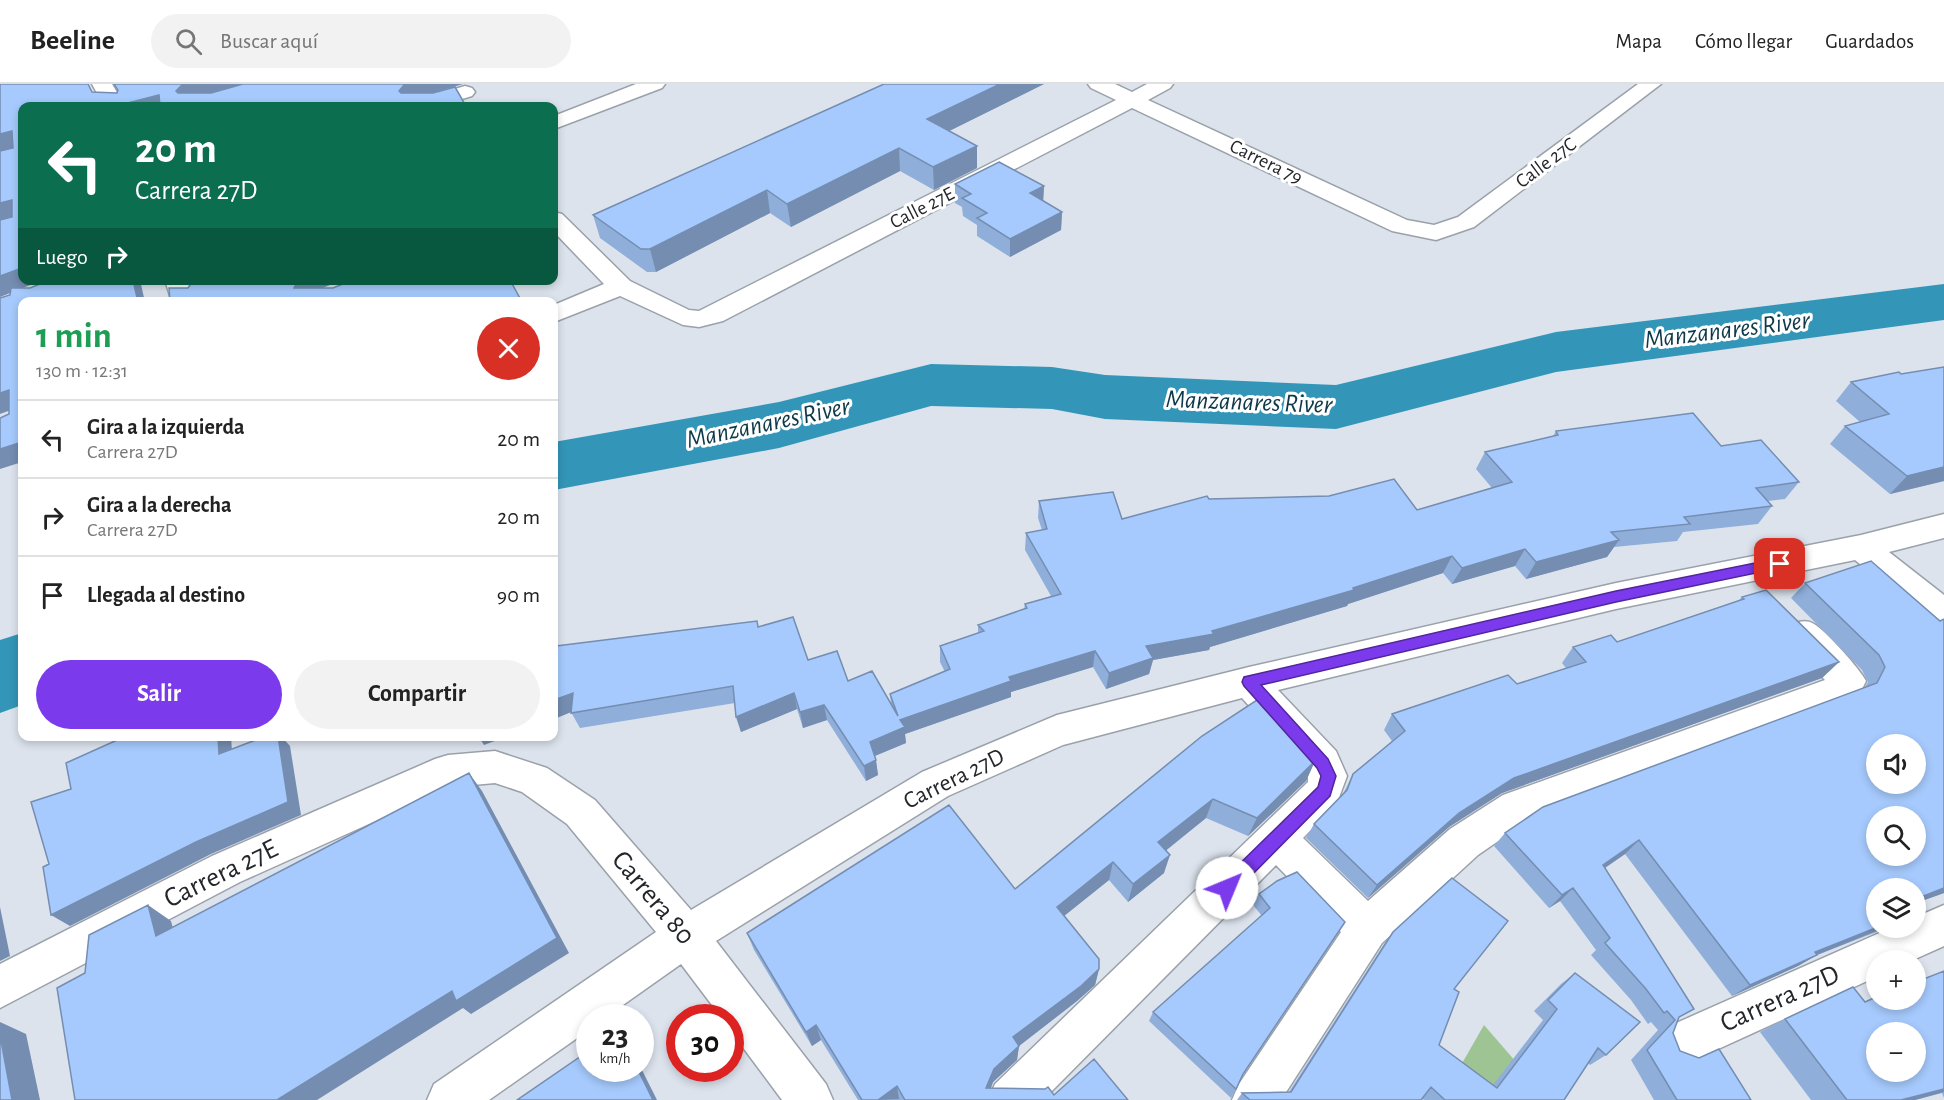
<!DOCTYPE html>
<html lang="es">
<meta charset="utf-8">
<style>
:root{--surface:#fff;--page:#f2f2f2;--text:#222;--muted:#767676;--line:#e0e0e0;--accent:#7c3aed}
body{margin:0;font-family:"Alegreya Sans",sans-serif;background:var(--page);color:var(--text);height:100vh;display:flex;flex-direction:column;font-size:22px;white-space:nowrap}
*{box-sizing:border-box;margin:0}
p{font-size:20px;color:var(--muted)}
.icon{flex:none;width:33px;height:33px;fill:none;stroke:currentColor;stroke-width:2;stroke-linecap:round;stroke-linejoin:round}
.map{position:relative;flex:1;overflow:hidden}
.panel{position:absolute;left:18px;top:213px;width:540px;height:444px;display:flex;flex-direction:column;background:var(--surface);border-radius:12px;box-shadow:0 3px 9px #0003}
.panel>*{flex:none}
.guide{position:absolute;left:18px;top:18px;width:540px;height:183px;border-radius:12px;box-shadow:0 3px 9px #0003;background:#0b6e4f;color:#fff;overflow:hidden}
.buttons{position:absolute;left:1866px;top:650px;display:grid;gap:12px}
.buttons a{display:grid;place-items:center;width:60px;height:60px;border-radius:50%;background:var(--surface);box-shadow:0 3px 9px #0003;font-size:30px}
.speed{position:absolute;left:576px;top:920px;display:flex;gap:12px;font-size:30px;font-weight:700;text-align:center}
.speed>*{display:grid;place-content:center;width:78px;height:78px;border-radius:50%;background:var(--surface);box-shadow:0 3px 9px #0003;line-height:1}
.speed small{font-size:15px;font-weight:400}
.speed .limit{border:9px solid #d22;background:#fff;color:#111}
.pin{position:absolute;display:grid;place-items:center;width:51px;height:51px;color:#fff;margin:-26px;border-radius:12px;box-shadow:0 3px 9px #0006}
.me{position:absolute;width:66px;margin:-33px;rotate:45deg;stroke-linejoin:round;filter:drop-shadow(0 0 4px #0008)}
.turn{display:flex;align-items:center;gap:21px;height:126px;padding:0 18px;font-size:27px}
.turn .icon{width:78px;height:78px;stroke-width:2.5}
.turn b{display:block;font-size:42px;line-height:51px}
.then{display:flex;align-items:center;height:57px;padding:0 18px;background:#0003;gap:12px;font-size:22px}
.round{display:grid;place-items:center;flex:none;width:63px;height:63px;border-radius:32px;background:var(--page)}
.head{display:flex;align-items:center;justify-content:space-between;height:102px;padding:0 18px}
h1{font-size:36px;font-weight:600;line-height:45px;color:#1e9e55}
.cta{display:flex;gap:12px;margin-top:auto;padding:12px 18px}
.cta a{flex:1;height:69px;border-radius:36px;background:var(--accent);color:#fff;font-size:24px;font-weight:600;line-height:69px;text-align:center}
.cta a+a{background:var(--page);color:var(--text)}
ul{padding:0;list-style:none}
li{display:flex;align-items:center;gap:18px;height:78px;padding:0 18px;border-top:2px solid var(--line)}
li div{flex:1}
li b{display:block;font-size:22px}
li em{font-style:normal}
header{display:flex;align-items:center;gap:36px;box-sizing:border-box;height:84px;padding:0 30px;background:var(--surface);border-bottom:2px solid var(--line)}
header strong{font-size:28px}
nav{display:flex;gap:33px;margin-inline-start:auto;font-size:21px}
.search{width:420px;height:54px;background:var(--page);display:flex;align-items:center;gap:15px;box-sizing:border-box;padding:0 21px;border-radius:33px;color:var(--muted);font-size:22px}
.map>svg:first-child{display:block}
.green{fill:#9dc492}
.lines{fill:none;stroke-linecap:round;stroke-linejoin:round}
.river{fill:#3396b8;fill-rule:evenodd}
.minor-casing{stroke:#9aa1aa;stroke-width:3}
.minor{fill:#fff;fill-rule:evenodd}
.wall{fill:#8faeda}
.shaded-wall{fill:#748db1}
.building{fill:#a6cafd;stroke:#748db1;stroke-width:1.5;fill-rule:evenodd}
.route{fill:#7c3aed;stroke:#51269a;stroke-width:1.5}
.labels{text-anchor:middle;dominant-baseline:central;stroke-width:6;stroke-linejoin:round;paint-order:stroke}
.far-street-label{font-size:20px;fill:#24262a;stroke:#fff}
.street-label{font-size:24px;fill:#24262a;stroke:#fff}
.water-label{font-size:26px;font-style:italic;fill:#0d3948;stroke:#fff}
.near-street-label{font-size:28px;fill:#24262a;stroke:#fff}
</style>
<header>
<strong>Beeline</strong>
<div class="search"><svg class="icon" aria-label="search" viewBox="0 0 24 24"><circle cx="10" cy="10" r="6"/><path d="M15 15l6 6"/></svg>Buscar aquí</div>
<nav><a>Mapa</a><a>Cómo llegar</a><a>Guardados</a></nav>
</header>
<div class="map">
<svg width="1944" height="1016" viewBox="0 0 1944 1016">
<rect width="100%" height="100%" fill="#dce3ed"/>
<path class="green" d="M1484,941L1549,1016H1441Z"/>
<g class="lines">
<path class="river" d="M1944,200V236L1556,288L1336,345L1105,335L1052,325L931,322L779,364L554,406V358L779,318L931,280L1052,283L1105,291L1336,301L1556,248Z
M22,549V621L0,629V556Z"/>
<g class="minor-casing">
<path id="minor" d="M92,0H112L125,22H104Z
M636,0H665L662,4L554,45V32Z
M1088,0H1115L1132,8L1147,0H1173L1170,4L1148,16L1407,136L1434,141L1458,133L1638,0H1661L1474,143L1436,156L1392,147L1132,24L723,237L699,243L683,241L620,212L554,238V221L604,200L554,148V128L562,130L630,197L689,226L699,227L1116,16L1091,4Z
M465,2L472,4L475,8L472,12L439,22H407L411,18Z
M165,196H191L198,218H172Z
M1944,430V454L1889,468L1944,511V543L1932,539L1855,476L1616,525L1278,606L1336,667L1347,692L1337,719L1303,754L1368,817L1450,745L1503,711L1825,596L1791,560L1786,550L1791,540C1799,538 1806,535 1814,540C1826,547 1859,584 1866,597L1858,613L1530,735L1478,771L1382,859L1281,1016H1232L1239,1000L1341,848L1276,781L1043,1016H988L995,1000L1308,698V688L1242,614L1063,661L948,712L716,857L826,1000L833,1016H782L730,946V933H721L681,880L606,933H590V945L489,1016H427L434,1000L656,848L567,740L522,708L495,699L451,703L240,798L0,924V880L212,772L435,675L448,671L495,667L547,684L595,716L691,826L922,688L1057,631L1249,583L1616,499L1861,451Z
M1944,821V862L1913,876H1876V893L1681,982L1665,976L1659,960L1665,944L1893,843H1916V833Z"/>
</g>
<use href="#minor" class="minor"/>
</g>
<path class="wall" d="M884,0H1044L949,47L977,84L934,106L900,87L791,143L770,129L656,188H647L600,154L593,131Z
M955,100L1044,102L1043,117L1062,128L1061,146L1010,173L977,152V141L963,132L962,123L955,119Z
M1944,283V397L1890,410L1830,360L1845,342L1860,338L1836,317L1851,298Z
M1556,347L1721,362L1799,398L1785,415L1768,417L1772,422L1758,440L1683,448L1677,457L1614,463L1607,473L1526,495L1515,482L1452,500L1443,489L1348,520L1347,522L1210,563L1209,566L1153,576L1149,590L1106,605L1093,583L1011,608V613L905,650L906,659L875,672L878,691L866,697L827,636L803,644L797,625L741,648L735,619L580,644L571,628L554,635V563L758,543L808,576L891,619L890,610L945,588L940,578V562L978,549V541L1024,525L1025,520L1051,512L1025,466L1026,449L1042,446L1038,434L1039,417L1122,435L1209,415L1417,426L1492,404L1476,385L1485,368L1553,352Z
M1805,499L1940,537L1944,535V809L1916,819V804L1884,845L1817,871L1798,882L1732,912L1625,770L1605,784L1678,935L1673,949L1680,967L1751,1016H1654L1631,976L1658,946L1651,938L1648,940L1631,916L1591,871L1596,866L1560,817L1549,824L1494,762L1505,749L1865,603L1868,598L1862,586L1791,514Z
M1742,513L1839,578L1822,594L1502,709L1449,743L1368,814L1306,754L1314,740L1343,710L1353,690L1392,657L1384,646L1392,630L1517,600L1566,584L1562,579L1573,563L1617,558L1739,516Z
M1202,652L1315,677L1306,697L1248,752L1206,734L1166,766L1164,789L1128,818L1109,796L1064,832L1099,885L1095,901L1077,917L1019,962L1017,976L993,998L991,1004L1054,1011L1128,1016H858L821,956L812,962L754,866L747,849L1015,805Z
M1259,810L1345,838L1243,990L1236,1005L1231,1014L1149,937L1153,928L1262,832L1253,821Z
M1393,848L1454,905L1439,961L1493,1001L1543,936L1534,927L1561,900L1575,889L1606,971L1590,981L1588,979L1564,1016H1424L1422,1015L1421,1016H1237L1242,1009L1289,1008L1384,860Z
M1944,887V1014L1942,1009L1915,1016H1811L1760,948L1785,935L1865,918Z"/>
<path class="shaded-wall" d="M185,0H243L185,22L176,7L182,1Z
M407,0H463L410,16L399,7L404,1Z
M1000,0H1044L927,58V35Z
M159,11L166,22H116Z
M12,47L22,61L0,68V50Z
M977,62V84L934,106L933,83Z
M899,64L900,87L791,143L787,120Z
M1044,102L1043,120L1030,109Z
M767,106L770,129L656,188L650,165Z
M12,116L22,130L0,137V119Z
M1062,128L1061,146L1010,173V155Z
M22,184V196H43L0,213V192Z
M133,196H140L145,218H138Z
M298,196H342L308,210L294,204Z
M9,306L22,322L0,330V309Z
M22,358V378L0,385V365Z
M1944,383V397L1890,410L1907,392Z
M1619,456L1607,473L1526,495L1536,478Z
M1525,465L1515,482L1452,500L1462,484Z
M1452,472L1443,489L1348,520L1347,522L1210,563L1209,566L1153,576L1149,590L1106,605L1109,589L1146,562L1212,547L1353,504Z
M1095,567L1093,583L1011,608V613L905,650L906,659L872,673L870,658L900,636L1009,593Z
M1839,578L1822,594L1502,709L1449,743L1368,814L1377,801L1459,729L1514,694Z
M573,609L581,624L554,635V616Z
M794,609L797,625L741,648L736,633Z
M824,621L827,636L803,644L800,628Z
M218,652H231L233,683L219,670Z
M278,652H281L290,662L301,731L211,770L70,842L51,831Z
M478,652H508L484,661Z
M876,676L878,691L866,697L864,682Z
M1315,677L1306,697L1248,752L1257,734Z
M469,689L482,707L569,869L471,930L463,924L317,1016H277Z
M1213,715L1206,734L1153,777L1158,758Z
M1639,756L1625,770L1590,794L1603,781Z
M1170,771L1164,789L1128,818L1133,800Z
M1113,778L1109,796L1054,840L1057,823Z
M1573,804L1560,817L1549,824L1562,811Z
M1944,804V809L1916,819V815Z
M148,821L171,837L179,867L156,852Z
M0,823L10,872L0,877Z
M1878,843H1886L1817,871L1798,882L1732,912L1750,901L1815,868Z
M1099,885L1095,901L1077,917L1019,962L1017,976L993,998L986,1016V1004L994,985L1013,953Z
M0,938L26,950L40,1016H12L0,951Z
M816,941L821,956L812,962L806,948Z
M640,982L657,1016H653L637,984H640Z
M897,1002L899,1015L878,1016Z
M1944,1005V1008L1915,1016H1901Z"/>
<path class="building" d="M0,0H88L92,8L117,9L118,6L114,0H185L182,1L176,7L178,9H211L243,0H407L404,1L399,7L401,9H433L455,3L466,22H160L159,11L116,22H22V184L0,192V136L12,133V116L0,119V67L13,64L12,47L0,50Z
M884,0H1000L927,35L977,62L933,83L899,64L787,120L767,106L650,165H641L593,131Z
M999,78L1044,102L1030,109L1062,128L1010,155L977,134L987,129L962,114L971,110L955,100Z
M50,196H133L138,218H22V358L0,365V334L9,330V306L0,309V214L10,211L11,204H30Z
M188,196H298L294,204H333L353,196H510L522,218H170L169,204H188L190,201Z
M1944,283V383L1907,392L1845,342L1889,330L1851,298L1899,288L1901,290Z
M1693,329L1721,362L1761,356L1799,398L1756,404L1772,422L1684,433L1690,440L1611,448L1619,456L1536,478L1525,465L1462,484L1452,472L1353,504L1354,506L1212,547L1214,550L1146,562L1153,574L1109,589L1095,567L1009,593L1011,597L900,636L905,643L870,658L876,676L864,682L824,621L800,628L794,609L736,633L733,602L571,629L573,609L554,616V563L556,562L757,537L758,543L793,533L808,576L837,567L848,597L872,587L898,632L890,610L950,585L940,562L984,547L978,541L1027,524L1025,520L1061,510L1026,449L1047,445L1039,417L1113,408L1122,435L1207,412L1209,415L1329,412L1394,395L1417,426L1512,398L1485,368L1558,351L1556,347Z
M1871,477L1940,537L1944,535V804L1916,815V804H1876V843H1878L1815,868L1817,871L1750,901L1639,756L1603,781L1694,925L1679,933L1673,949L1680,967L1699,974L1719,965L1751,1016H1677L1647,966L1675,936L1667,927L1664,929L1646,905L1605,859L1610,854L1573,804L1562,811L1505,749L1543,723L1877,599L1885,583L1879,571L1805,499ZM1876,660H1916V699H1876ZM1876,732H1916V771H1876Z
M1766,506L1839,578L1514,694L1459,729L1377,801L1314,740L1347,706L1353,690L1405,647L1392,630L1508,591L1517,600L1586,578L1573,563L1611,551L1617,558L1744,515L1742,513Z
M1260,614L1315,677L1257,734L1213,715L1158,758L1170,771L1133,800L1113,778L1057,823L1099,875V885L1081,902L1013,953L1019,962L994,985L986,1004L1045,1005L1048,1003L1054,1011L1094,975L1128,1016H905L897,1002L878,1016H862L816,941L806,948L747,849L949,721L1015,805L1202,652Z
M126,652H218L219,670L266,652H278L288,718L196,758L51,831L43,783L49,780L31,718L71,705L66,679Z
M469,689L557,854L456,917L452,907L277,1016H75L57,904L85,889L89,851L148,821L156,852Z
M1297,788L1345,838L1243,990L1236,1005L1153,928L1270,824L1259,810L1277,797Z
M1452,794L1508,837L1454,905L1459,908L1439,961L1497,1004L1557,925L1548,916L1575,889L1640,938L1606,971L1598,964L1564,1016H1445L1431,1003L1421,1016H1250L1242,1009L1291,1008L1393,848Z
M1944,887V1005L1901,1016H1847L1785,935L1853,903L1865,918L1876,913V915H1916V898ZM1876,948H1916V987H1876Z
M0,951L12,1016H0Z
M590,966V984H637L653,1016H517Z"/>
<path class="route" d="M1780,474L1787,480L1785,483L1616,518L1261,601L1328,675L1336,692L1330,712L1233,810L1227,812L1221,810L1219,804L1221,798L1318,703L1321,692L1317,684L1244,602L1242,598L1244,593L1616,507Z"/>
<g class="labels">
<g class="far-street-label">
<text transform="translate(1266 78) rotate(26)">Carrera 79</text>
<text transform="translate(1546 79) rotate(-37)">Calle 27C</text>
<text transform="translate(922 124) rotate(-27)">Calle 27E</text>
</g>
<g class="street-label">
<text transform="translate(954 695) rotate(-26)">Carrera 27D</text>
</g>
<g class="water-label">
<text transform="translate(1727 246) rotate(-7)">Manzanares River</text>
<text transform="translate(1249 318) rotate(2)">Manzanares River</text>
<text transform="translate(768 339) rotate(-12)">Manzanares River</text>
</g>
<g class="near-street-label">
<text transform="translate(221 790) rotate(-26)">Carrera 27E</text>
<text transform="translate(653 814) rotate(50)">Carrera 80</text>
<text transform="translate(1780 915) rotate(-24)">Carrera 27D</text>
</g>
</g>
</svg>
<div class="buttons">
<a><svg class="icon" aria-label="sound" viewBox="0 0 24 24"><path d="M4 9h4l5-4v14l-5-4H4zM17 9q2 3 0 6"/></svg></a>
<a><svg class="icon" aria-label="search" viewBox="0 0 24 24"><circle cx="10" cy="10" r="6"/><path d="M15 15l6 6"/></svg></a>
<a><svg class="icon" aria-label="layers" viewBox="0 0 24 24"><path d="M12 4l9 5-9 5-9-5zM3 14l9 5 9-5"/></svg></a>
<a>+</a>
<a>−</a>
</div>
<div class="speed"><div>23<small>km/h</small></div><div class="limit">30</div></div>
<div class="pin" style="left:1780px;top:480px;background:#d93025"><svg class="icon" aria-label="arrive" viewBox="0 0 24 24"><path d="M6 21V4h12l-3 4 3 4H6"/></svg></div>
<svg class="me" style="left:1227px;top:804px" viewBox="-20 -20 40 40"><circle r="19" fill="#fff"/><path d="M0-13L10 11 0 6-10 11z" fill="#7c3aed"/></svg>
<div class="guide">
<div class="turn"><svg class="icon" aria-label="left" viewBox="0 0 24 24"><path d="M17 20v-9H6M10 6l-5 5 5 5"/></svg><div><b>20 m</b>Carrera 27D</div></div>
<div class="then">Luego<svg class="icon" aria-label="right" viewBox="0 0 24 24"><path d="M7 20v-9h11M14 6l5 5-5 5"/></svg></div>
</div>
<section class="panel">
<div class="head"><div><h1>1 min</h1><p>130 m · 12:31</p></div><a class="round" style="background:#d93025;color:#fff"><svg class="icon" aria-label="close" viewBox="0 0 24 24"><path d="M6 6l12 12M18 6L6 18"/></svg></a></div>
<ul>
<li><svg class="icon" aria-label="left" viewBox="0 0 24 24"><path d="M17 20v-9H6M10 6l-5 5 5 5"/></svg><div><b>Gira a la izquierda</b><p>Carrera 27D</p></div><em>20 m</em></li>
<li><svg class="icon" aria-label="right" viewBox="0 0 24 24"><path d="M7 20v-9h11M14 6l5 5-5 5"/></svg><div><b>Gira a la derecha</b><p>Carrera 27D</p></div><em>20 m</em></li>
<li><svg class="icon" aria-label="arrive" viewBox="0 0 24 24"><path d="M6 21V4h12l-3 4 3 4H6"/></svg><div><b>Llegada al destino</b></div><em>90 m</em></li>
</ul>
<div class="cta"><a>Salir</a><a>Compartir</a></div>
</section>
</div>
